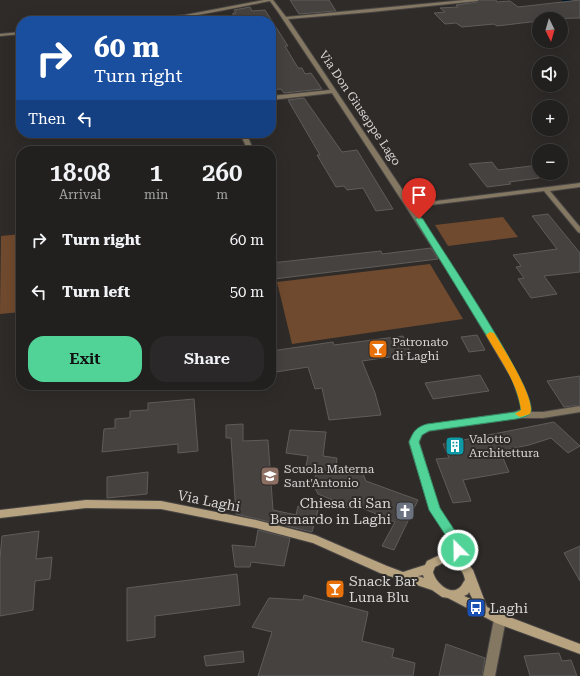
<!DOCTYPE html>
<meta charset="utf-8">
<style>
:root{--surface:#22201f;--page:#2a2828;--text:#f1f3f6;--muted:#a2a3a4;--line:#3f3e3d;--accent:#51d398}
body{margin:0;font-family:"Roboto Serif",serif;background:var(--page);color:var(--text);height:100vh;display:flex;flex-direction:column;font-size:15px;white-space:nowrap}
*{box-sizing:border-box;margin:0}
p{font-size:13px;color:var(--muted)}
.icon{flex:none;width:22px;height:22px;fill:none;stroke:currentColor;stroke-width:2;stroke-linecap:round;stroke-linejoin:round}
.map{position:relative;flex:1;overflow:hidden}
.side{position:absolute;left:16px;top:146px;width:260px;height:244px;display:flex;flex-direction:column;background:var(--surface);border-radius:16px;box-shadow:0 4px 16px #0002,0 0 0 1px var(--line)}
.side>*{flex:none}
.guide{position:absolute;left:16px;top:16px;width:260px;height:122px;border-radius:16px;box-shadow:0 4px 16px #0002,0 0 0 1px var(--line);background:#1a4fa0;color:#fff;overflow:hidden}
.needle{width:26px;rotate:175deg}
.tools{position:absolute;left:532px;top:12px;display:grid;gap:8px}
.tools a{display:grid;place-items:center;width:36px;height:36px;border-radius:50%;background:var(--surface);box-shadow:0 4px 16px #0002,0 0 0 1px var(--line);font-size:20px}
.pin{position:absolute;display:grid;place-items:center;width:34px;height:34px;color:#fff;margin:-41px -17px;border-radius:50% 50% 50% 0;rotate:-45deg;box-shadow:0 0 4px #0007}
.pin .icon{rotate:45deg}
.me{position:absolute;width:44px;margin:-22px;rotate:337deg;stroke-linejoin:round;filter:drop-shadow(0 0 3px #0008)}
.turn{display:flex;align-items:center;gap:14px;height:84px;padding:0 12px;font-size:18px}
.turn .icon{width:52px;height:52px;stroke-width:2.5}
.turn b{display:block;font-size:28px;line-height:34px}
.then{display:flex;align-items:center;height:38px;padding:0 12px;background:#0003;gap:8px;font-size:15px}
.eta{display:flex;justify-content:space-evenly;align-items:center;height:68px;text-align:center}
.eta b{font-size:24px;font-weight:600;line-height:28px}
.action{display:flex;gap:8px;margin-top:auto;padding:8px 12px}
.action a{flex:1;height:46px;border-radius:16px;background:var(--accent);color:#111;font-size:16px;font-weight:600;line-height:46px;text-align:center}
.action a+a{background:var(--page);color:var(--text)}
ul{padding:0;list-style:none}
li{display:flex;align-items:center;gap:12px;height:52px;padding:0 12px}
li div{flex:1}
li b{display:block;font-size:15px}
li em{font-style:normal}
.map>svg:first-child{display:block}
.green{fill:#704a2e}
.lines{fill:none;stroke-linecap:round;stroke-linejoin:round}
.canal{fill:#001727;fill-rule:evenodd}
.building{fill:#454240;stroke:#5f5c5a}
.street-casing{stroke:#494645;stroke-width:2}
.secondary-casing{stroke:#494645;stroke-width:2}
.street{fill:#847862;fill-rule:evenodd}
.secondary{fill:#b7a380;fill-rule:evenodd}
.route{fill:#51d398;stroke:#358963}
.slow{fill:#f59e0b}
.labels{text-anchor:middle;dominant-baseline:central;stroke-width:4;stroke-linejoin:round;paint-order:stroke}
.street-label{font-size:12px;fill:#d8d6d5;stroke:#2e2b29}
.poi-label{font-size:12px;fill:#d8d6d5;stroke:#2e2b29;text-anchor:start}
.near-street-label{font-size:14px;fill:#d8d6d5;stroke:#2e2b29}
.near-poi-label{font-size:14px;fill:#d8d6d5;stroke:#2e2b29;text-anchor:start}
</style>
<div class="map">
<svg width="580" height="676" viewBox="0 0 580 676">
<rect width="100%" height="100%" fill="#2e2b29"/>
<path class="green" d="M503,217L518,237L448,246L435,225Z
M21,234V312L0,314L1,236Z
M430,264L463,319L292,344L277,282Z"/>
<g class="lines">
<path class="canal" d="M561,0H570L580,7V13Z"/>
</g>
<path class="building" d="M290,0H329L336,11L299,14Z
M480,0H496L497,2L510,1L518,7L580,0V18L539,19V21L497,26L494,24L462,27L456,23L445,24L434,13L445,12L440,8L458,7L456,5L477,2Z
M250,7L252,11L265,10L288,46H285L298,68H302L305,74L311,73L322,89L284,93L281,89L271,90V21H233V13H236L234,10Z
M304,98L342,152L357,150L393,209L376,211L363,188L347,190L344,186L336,187L317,155H320L288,100Z
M492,162L498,170L539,165V178L509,182L511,184L487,187L469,164Z
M548,214L580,253V272L544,276L557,294L531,298L518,279L524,278L516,267L521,266L513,255L557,249L532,216Z
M431,248L438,259L274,279L271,268V263L381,251L382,254Z
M477,335L485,350L469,352L461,337Z
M403,336L411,354L362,361L375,393L381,415L329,420L322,388L315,389L308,367L276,372L271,353V351L333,342L334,345Z
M480,375L489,391L433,399L425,383Z
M580,376V405L564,407L547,381Z
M194,399L198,451L178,453V444L102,452L104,429L115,428V419L128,418L130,417V411L148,410V403Z
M554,422L580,446L568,453L551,438L529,445L500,451L509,472L463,480L471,501L453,503L436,459L449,458L443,444Z
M243,424V441L268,440L273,510L296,515L298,506L318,510L312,532L236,514L231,438H226V425Z
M290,430L326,432L323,456L337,458L336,467L349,472L361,469L366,481L418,500L394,550L382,546L395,522L355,505L343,509L340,503L318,494L312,482L321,467L306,466L308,456L286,453Z
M148,472L147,494L107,498V477Z
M258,530L290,538L284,566L251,562L250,567H235L232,545L255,547Z
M39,531L36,559L52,557L50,579L35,581L33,610L0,616V558L2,536Z
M580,546V581L564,553Z
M237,574L240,605L155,616V637L127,641V588Z
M304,595L368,612L362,641L394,649L392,657L415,663L413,676H258L272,632L252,627L269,598L303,600Z
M446,644L485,658L482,676H439Z
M243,651L244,662L206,666L204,656Z
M559,653L562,661L571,660L577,676H530L524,656Z"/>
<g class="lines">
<g class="street-casing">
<path id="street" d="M264,0H273L286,17L465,0H479L477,1L371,12L288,19L412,204L580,183V187L550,191L580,227V233L578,232L544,191L414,207C443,252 472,297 499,343C509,361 531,391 531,412H543L580,406V412L543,418H518L429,431L422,435L419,442L439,509L457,534L467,563L466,566L462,567L458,566L452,549L446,561L442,562L438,561L437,558L448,537L430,510L409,442L415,431L427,425L515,412L522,409L513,381L456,284L332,93L271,100V96L330,90L278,12L270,1C223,10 177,21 130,21L132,20L185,15Z
M21,32V34L0,36V34Z
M240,133H246L254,151H248Z
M500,614L504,615L506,619L495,676H483L494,619L496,615Z"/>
</g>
<g class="secondary-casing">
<path id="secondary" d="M86,500L161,501L256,520L315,535L387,566L403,572L425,565L427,561L442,554L453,555L465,560L473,570L487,607L504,615L580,644V654L496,623L448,598L442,597L432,590L380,573L313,543L256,528L161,509L86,508L0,518V510ZM443,563C455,563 463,568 465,580C463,582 462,586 459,588C449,596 435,581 433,572L435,567ZM423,575L424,578L418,576ZM469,592L473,600L464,596L468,594Z"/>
</g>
<use href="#street" class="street"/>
<use href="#secondary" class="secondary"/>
</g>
<path class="route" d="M419,217L423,219C441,249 534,385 531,411C531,416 521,418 516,419L429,431L422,435L419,442L440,508L457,534L464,550L462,554L458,555L454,554L448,539L429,510L409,442C413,432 416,427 427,424L515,412L521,410C517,378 494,348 478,322C457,288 436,253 415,219Z"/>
<path class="slow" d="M490,332L494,333C502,346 537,400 530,414L520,417L515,414L521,410C518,383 499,358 486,335Z"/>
<defs>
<g id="bar-square" transform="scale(1)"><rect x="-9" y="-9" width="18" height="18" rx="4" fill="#e8710a" stroke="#2e2b29"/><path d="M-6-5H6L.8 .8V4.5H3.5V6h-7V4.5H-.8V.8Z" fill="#fff"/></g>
<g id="building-square" transform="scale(1)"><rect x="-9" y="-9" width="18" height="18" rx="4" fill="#0f9aa8" stroke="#2e2b29"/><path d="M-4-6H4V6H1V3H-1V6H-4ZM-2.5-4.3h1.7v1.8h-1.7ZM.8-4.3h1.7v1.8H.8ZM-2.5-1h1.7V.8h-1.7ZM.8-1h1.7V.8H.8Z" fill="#fff"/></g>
<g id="school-square" transform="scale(1)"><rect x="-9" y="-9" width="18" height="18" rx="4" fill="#8d6e63" stroke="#2e2b29"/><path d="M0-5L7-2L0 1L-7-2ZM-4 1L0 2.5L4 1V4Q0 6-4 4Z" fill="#fff"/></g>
<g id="church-square" transform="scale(1)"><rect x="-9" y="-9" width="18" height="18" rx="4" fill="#6b7280" stroke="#2e2b29"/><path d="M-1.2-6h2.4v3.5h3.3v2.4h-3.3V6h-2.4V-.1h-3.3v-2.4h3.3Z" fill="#fff"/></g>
<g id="bus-square" transform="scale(1)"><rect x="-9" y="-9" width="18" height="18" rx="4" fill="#1a4fb4" stroke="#2e2b29"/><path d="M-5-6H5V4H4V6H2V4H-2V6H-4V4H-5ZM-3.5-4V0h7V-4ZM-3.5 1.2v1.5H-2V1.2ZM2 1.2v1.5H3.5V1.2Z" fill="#fff"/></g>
</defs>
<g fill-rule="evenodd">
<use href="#bar-square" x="378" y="349"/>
<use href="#building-square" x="455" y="446"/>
<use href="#school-square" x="270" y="476"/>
<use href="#church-square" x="405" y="511"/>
<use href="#bar-square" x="335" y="589"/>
<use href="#bus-square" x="476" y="608"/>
</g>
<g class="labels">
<g class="street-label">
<text transform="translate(360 108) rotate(56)">Via Don Giuseppe Lago</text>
</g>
<g class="poi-label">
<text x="392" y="342">Patronato<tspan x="392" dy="14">di Laghi</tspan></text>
<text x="469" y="439">Valotto<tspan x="469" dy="14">Architettura</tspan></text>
<text x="284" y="469">Scuola Materna<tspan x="284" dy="14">Sant'Antonio</tspan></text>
</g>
<g class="near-street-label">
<text transform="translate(209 501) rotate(11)">Via Laghi</text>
</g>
<g class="near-poi-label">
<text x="391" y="503" text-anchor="end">Chiesa di San<tspan x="391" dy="16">Bernardo in Laghi</tspan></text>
<text x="349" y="581">Snack Bar<tspan x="349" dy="16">Luna Blu</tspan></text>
<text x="490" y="608">Laghi</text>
</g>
</g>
</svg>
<div class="tools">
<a><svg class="needle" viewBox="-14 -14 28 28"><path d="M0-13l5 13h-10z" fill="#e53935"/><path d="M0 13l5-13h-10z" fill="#a2a3a4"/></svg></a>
<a><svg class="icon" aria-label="sound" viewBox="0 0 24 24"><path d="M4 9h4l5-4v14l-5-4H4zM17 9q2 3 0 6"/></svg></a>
<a>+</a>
<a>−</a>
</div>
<div class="pin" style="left:419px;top:219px;background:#d93025"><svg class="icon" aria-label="arrive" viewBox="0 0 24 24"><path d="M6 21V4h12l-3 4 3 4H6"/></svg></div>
<svg class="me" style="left:458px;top:550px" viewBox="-20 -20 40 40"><circle r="17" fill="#51d398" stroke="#fff" stroke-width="3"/><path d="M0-11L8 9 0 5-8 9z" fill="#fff"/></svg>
<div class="guide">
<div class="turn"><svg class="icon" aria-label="right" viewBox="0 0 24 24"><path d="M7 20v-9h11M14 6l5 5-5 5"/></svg><div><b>60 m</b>Turn right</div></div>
<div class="then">Then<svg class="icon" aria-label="left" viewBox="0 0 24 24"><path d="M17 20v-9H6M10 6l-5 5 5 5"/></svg></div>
</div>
<section class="side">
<div class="eta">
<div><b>18:08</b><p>Arrival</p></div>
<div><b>1</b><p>min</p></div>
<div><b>260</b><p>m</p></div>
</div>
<ul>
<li><svg class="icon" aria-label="right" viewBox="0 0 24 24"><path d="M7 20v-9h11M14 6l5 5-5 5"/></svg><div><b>Turn right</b></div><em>60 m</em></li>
<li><svg class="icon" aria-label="left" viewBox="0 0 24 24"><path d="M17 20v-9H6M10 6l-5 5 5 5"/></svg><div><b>Turn left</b></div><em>50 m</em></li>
</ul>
<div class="action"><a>Exit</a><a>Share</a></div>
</section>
</div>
